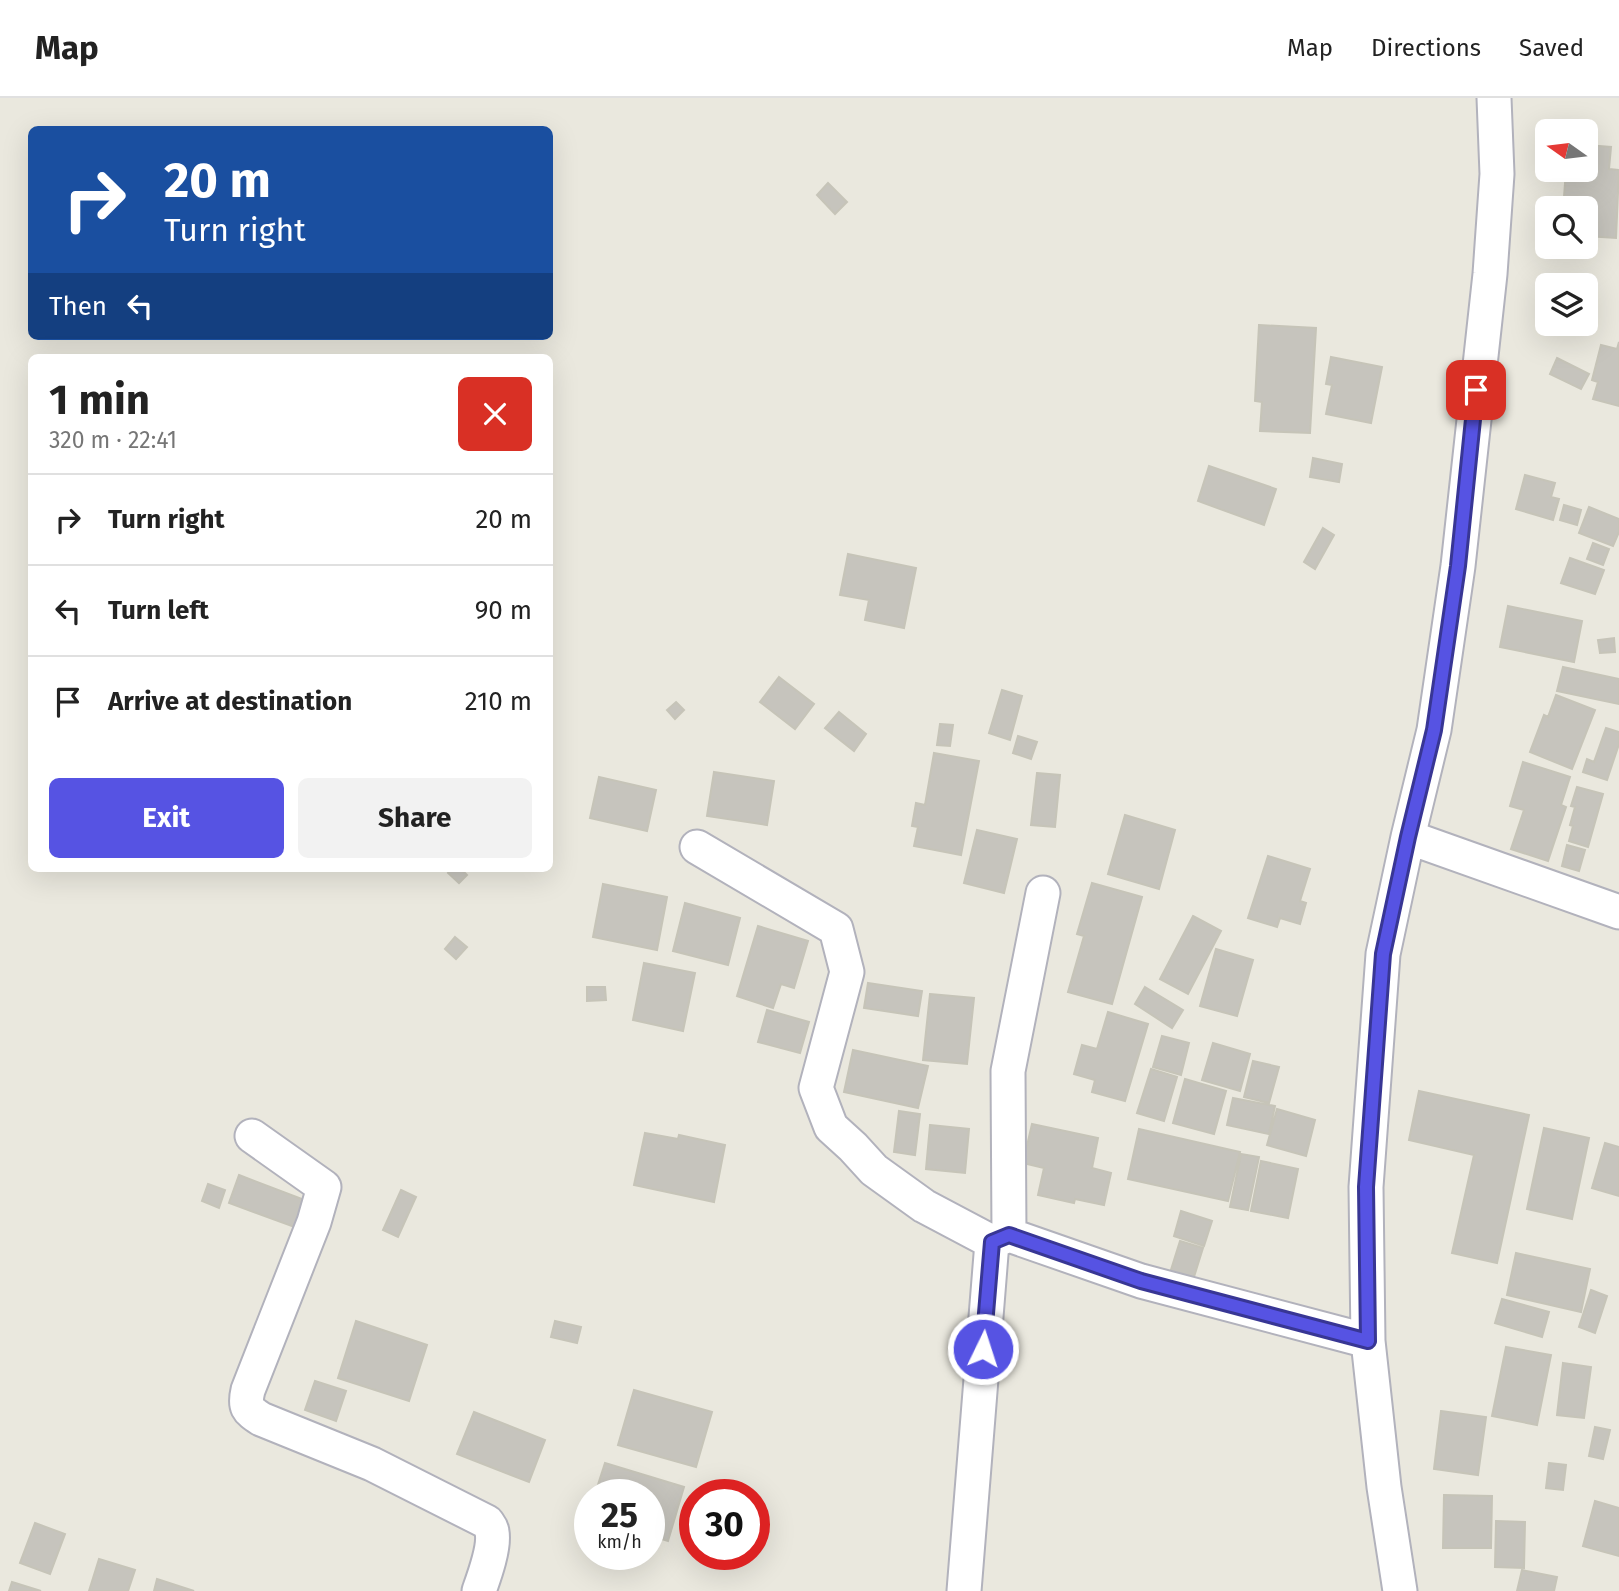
<!DOCTYPE html>
<meta charset="utf-8">
<style>
:root{--surface:#fff;--page:#f2f2f2;--text:#222;--muted:#767676;--line:#e0e0e0;--accent:#5653e3}
body{margin:0;font-family:"Fira Sans",sans-serif;background:var(--page);color:var(--text);height:100vh;display:flex;flex-direction:column;font-size:26px;white-space:nowrap}
*{box-sizing:border-box;margin:0}
p{font-size:23px;color:var(--muted)}
.icon{flex:none;width:38px;height:38px;fill:none;stroke:currentColor;stroke-width:2;stroke-linecap:round;stroke-linejoin:round}
.map{position:relative;flex:1;overflow:hidden}
.side{position:absolute;left:28px;top:256px;width:525px;height:518px;display:flex;flex-direction:column;background:var(--surface);border-radius:10px;box-shadow:0 7px 28px #0002}
.side>*{flex:none}
.banner{position:absolute;left:28px;top:28px;width:525px;height:214px;border-radius:10px;box-shadow:0 7px 28px #0002;background:#1a4fa0;color:#fff;overflow:hidden}
.needle{width:46px;rotate:284deg}
.fabs{position:absolute;left:1535px;top:21px;display:grid;gap:14px}
.fabs a{display:grid;place-items:center;width:63px;height:63px;border-radius:10px;background:var(--surface);box-shadow:0 7px 28px #0002;font-size:35px}
.speed{position:absolute;left:574px;top:1381px;display:flex;gap:14px;font-size:35px;font-weight:700;text-align:center}
.speed>*{display:grid;place-content:center;width:91px;height:91px;border-radius:50%;background:var(--surface);box-shadow:0 7px 28px #0002;line-height:1}
.speed small{font-size:18px;font-weight:400}
.speed .limit{border:10px solid #d22;background:#fff;color:#111}
.pin{position:absolute;display:grid;place-items:center;width:60px;height:60px;color:#fff;margin:-30px;border-radius:14px;box-shadow:0 4px 10px #0006}
.me{position:absolute;width:77px;margin:-38px;rotate:4deg;stroke-linejoin:round;filter:drop-shadow(0 0 5px #0008)}
.turn{display:flex;align-items:center;gap:24px;height:147px;padding:0 21px;font-size:32px}
.turn .icon{width:91px;height:91px;stroke-width:2.5}
.turn b{display:block;font-size:49px;line-height:60px}
.then{display:flex;align-items:center;height:66px;padding:0 21px;background:#0003;gap:14px;font-size:26px}
.round{display:grid;place-items:center;flex:none;width:74px;height:74px;border-radius:10px;background:var(--page)}
.overview{display:flex;align-items:center;justify-content:space-between;height:119px;padding:0 21px}
h1{font-size:42px;font-weight:700;line-height:52px}
.cta{display:flex;gap:14px;margin-top:auto;padding:14px 21px}
.cta a{flex:1;height:80px;border-radius:10px;background:var(--accent);color:#fff;font-size:28px;font-weight:700;line-height:80px;text-align:center}
.cta a+a{background:var(--page);color:var(--text)}
ul{padding:0;list-style:none}
li{display:flex;align-items:center;gap:21px;height:91px;padding:0 21px;border-top:2px solid var(--line)}
li div{flex:1}
li b{display:block;font-size:26px}
li em{font-style:normal}
header{display:flex;align-items:center;gap:42px;box-sizing:border-box;height:98px;padding:0 35px;background:var(--surface);border-bottom:2px solid var(--line)}
header strong{font-size:33px}
nav{display:flex;gap:38px;margin-inline-start:auto;font-size:24px}
.map>svg:first-child{display:block}
.building{fill:#c6c4bd;stroke:#c6c4b8;stroke-width:2}
.lines{fill:none;stroke-linecap:round;stroke-linejoin:round}
.minor-casing{stroke:#b2b2bc;stroke-width:37}
.minor{stroke:#fff;stroke-width:33}
.route-casing{stroke:#383694;stroke-width:18}
.route{stroke:#5653e3;stroke-width:12}
</style>
<header>
<strong>Map</strong>
<nav><a>Map</a><a>Directions</a><a>Saved</a></nav>
</header>
<div class="map">
<svg width="1619" height="1493" viewBox="0 0 1619 1493">
<rect width="100%" height="100%" fill="#eae8de"/>
<path class="building" d="M1586,47L1611,49L1609,71L1619,72L1616,140L1586,138V110H1578V100L1564,99L1566,72H1586Z
M828,85L847,104L835,116L817,97Z
M1259,227L1316,230L1310,335L1260,333L1262,304L1255,303Z
M1619,244V308L1593,301L1598,284L1592,282L1601,247L1617,251Z
M1331,259L1382,269L1371,325L1326,316L1332,287L1326,286Z
M1557,260L1589,276L1581,291L1550,276Z
M1313,360L1342,366L1339,384L1310,379Z
M1209,368L1276,391L1264,427L1198,403Z
M1525,377L1555,385L1551,399L1559,401L1553,422L1516,411Z
M1564,407L1581,412L1577,427L1560,422Z
M1589,409L1619,421V434L1613,448L1579,435Z
M1323,430L1334,437L1315,471L1304,464Z
M1593,445L1609,451L1603,467L1587,461Z
M848,456L916,470L904,530L865,522L869,502L840,497Z
M1570,460L1604,472L1595,496L1561,485Z
M1508,508L1582,523L1574,564L1500,549Z
M1614,540L1615,554L1600,555L1598,542Z
M1563,569L1619,581V606L1557,593Z
M779,579L814,606L795,631L760,604Z
M1002,592L1022,598L1010,642L989,635Z
M1556,597L1595,612L1572,671L1530,654L1544,617L1548,619Z
M676,604L684,612L675,621L667,612Z
M839,614L866,636L854,653L825,630Z
M940,626L953,627L950,648L937,647Z
M1606,630L1619,634V646L1607,682L1583,674L1587,661L1594,664Z
M1018,638L1037,644L1031,661L1013,655Z
M934,655L979,663L961,757L914,748L918,729L912,728L916,705L925,707Z
M1523,664L1570,679L1561,707L1566,709L1548,763L1511,751L1524,712L1510,708Z
M714,674L774,683L767,727L707,718Z
M1037,675L1060,677L1055,729L1031,727Z
M599,679L656,692L647,733L590,720Z
M1577,689L1603,696L1588,749L1569,743L1573,728L1570,727L1575,709L1571,708Z
M1125,717L1175,732L1159,791L1108,776Z
M977,732L1017,741L1004,795L964,785Z
M1567,747L1585,752L1579,773L1562,768Z
M1268,758L1310,771L1300,803L1306,805L1300,826L1280,820L1277,829L1248,820Z
M452,770H460L467,777L459,785L448,775Z
M1092,785L1142,799L1112,906L1068,894L1084,838L1077,836Z
M603,786L667,799L657,852L593,839Z
M685,805L740,820L728,867L673,853Z
M1193,818L1221,833L1188,896L1160,881Z
M758,828L808,843L794,890L781,886L773,910L737,898Z
M455,839L467,849L456,861L445,851Z
M1216,851L1253,862L1237,918L1200,908Z
M644,865L695,875L683,933L633,922Z
M868,885L922,893L918,918L864,910Z
M587,889H605L606,902L587,903Z
M1145,889L1183,912L1172,930L1135,906Z
M930,896L974,900L967,966L923,962Z
M767,912L809,924L800,955L758,944Z
M1108,914L1148,926L1125,1003L1092,994L1095,982L1074,976L1082,947L1097,951Z
M1162,938L1189,945L1181,977L1153,969Z
M1213,945L1250,956L1240,993L1202,982Z
M853,952L928,968L918,1010L844,994Z
M1253,963L1279,969L1269,1005L1244,999Z
M1151,971L1177,979L1164,1023L1137,1015Z
M1185,981L1226,993L1214,1036L1173,1025Z
M1419,993L1529,1017L1497,1165L1452,1155L1474,1057L1409,1042Z
M1233,1000L1275,1008L1269,1036L1227,1027Z
M1277,1011L1315,1022L1306,1058L1267,1047Z
M899,1013L920,1016L915,1057L894,1054Z
M1032,1026L1098,1040L1092,1070L1111,1075L1104,1107L1075,1101L1074,1105L1038,1097L1044,1070L1023,1065Z
M930,1027L969,1031L965,1075L926,1071Z
M1544,1030L1589,1040L1572,1121L1527,1111Z
M1139,1031L1240,1054L1228,1103L1128,1081Z
M645,1035L678,1041L679,1037L725,1047L714,1104L634,1087Z
M1605,1045L1619,1049V1098L1592,1090Z
M1241,1056L1259,1059L1248,1112L1230,1109Z
M1261,1063L1298,1071L1288,1120L1251,1113Z
M239,1077L310,1104L300,1131L229,1105Z
M208,1086L225,1092L219,1110L202,1103Z
M401,1092L416,1099L398,1139L383,1132Z
M1181,1113L1212,1123L1204,1148L1174,1138Z
M1180,1143L1203,1150L1193,1182L1170,1175Z
M1516,1155L1590,1171L1581,1214L1507,1197Z
M1591,1192L1607,1198L1595,1235L1579,1229Z
M1502,1201L1549,1214L1542,1239L1495,1225Z
M356,1223L427,1247L409,1303L338,1280Z
M555,1223L581,1229L577,1245L551,1239Z
M1506,1249L1551,1257L1537,1327L1492,1318Z
M1563,1265L1591,1269L1584,1320L1557,1317Z
M315,1283L346,1293L336,1323L305,1312Z
M634,1292L712,1314L696,1369L618,1347Z
M1441,1313L1486,1319L1478,1377L1434,1371Z
M474,1314L545,1342L529,1384L457,1356Z
M1595,1329L1610,1332L1603,1361L1589,1358Z
M605,1365L684,1389L668,1443L649,1437V1396H595Z
M1549,1365L1566,1367L1563,1392L1546,1390Z
M1444,1397L1492,1398L1491,1450H1443Z
M1595,1403L1619,1410V1458L1583,1448Z
M1496,1423L1525,1424L1524,1470L1495,1469Z
M35,1425L65,1436L50,1476L20,1465Z
M99,1461L135,1472L128,1493H89Z
M1522,1472L1557,1479L1554,1493H1517Z
M157,1481L194,1493H154Z
M12,1484L41,1493H9Z"/>
<g class="lines">
<g class="minor-casing">
<path id="minor" d="M1408,739L1619,814
M697,749L836,831L847,874L816,990L831,1029L853,1049L874,1072L924,1108L992,1144L1009,1137L1141,1183L1368,1243
M252,1038L324,1089L314,1124L248,1292C244,1309 247,1312 261,1321L372,1366L487,1424C489,1427 492,1430 492,1434C495,1449 484,1479 479,1493
M1009,1137L1008,973L1043,795
M964,1493L992,1144
M1400,1493L1384,1389L1368,1243L1366,1089L1383,856L1408,739L1434,632L1458,468L1490,176L1497,76L1494,0"/>
</g>
<use href="#minor" class="minor"/>
</g>
<g class="lines">
<g class="route-casing">
<path id="route" d="M983,1251L992,1144L1009,1137L1141,1183L1368,1243L1366,1089L1383,856L1408,739L1434,632L1458,468L1476,292"/>
</g>
<use href="#route" class="route"/>
</g>
</svg>
<div class="fabs">
<a><svg class="needle" viewBox="-14 -14 28 28"><path d="M0-13l5 13h-10z" fill="#e53935"/><path d="M0 13l5-13h-10z" fill="#767676"/></svg></a>
<a><svg class="icon" aria-label="search" viewBox="0 0 24 24"><circle cx="10" cy="10" r="6"/><path d="M15 15l6 6"/></svg></a>
<a><svg class="icon" aria-label="layers" viewBox="0 0 24 24"><path d="M12 4l9 5-9 5-9-5zM3 14l9 5 9-5"/></svg></a>
</div>
<div class="speed"><div>25<small>km/h</small></div><div class="limit">30</div></div>
<div class="pin" style="left:1476px;top:292px;background:#d93025"><svg class="icon" aria-label="arrive" viewBox="0 0 24 24"><path d="M6 21V4h12l-3 4 3 4H6"/></svg></div>
<svg class="me" style="left:983px;top:1251px" viewBox="-20 -20 40 40"><circle r="17" fill="#5653e3" stroke="#fff" stroke-width="3"/><path d="M0-11L8 9 0 5-8 9z" fill="#fff"/></svg>
<div class="banner">
<div class="turn"><svg class="icon" aria-label="right" viewBox="0 0 24 24"><path d="M7 20v-9h11M14 6l5 5-5 5"/></svg><div><b>20 m</b>Turn right</div></div>
<div class="then">Then<svg class="icon" aria-label="left" viewBox="0 0 24 24"><path d="M17 20v-9H6M10 6l-5 5 5 5"/></svg></div>
</div>
<section class="side">
<div class="overview"><div><h1>1 min</h1><p>320 m · 22:41</p></div><a class="round" style="background:#d93025;color:#fff"><svg class="icon" aria-label="close" viewBox="0 0 24 24"><path d="M6 6l12 12M18 6L6 18"/></svg></a></div>
<ul>
<li><svg class="icon" aria-label="right" viewBox="0 0 24 24"><path d="M7 20v-9h11M14 6l5 5-5 5"/></svg><div><b>Turn right</b></div><em>20 m</em></li>
<li><svg class="icon" aria-label="left" viewBox="0 0 24 24"><path d="M17 20v-9H6M10 6l-5 5 5 5"/></svg><div><b>Turn left</b></div><em>90 m</em></li>
<li><svg class="icon" aria-label="arrive" viewBox="0 0 24 24"><path d="M6 21V4h12l-3 4 3 4H6"/></svg><div><b>Arrive at destination</b></div><em>210 m</em></li>
</ul>
<div class="cta"><a>Exit</a><a>Share</a></div>
</section>
</div>
